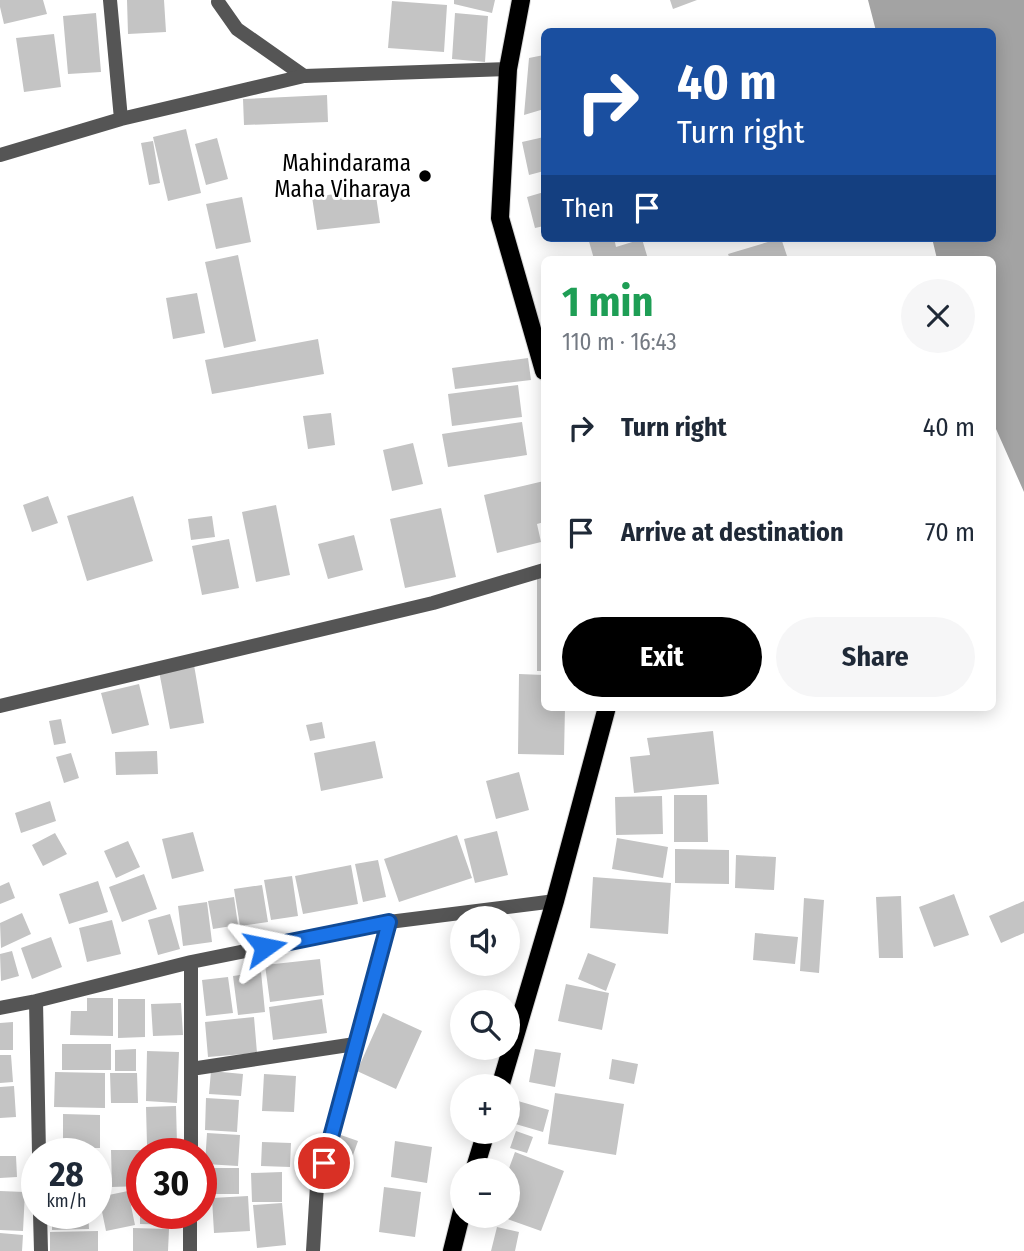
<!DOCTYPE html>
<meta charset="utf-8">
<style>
:root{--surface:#fff;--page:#f6f6f7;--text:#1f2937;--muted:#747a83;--accent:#000}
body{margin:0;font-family:"Fira Sans Condensed",sans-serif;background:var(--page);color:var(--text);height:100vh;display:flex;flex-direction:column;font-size:26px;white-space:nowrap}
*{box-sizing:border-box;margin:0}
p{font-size:23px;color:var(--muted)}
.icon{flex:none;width:38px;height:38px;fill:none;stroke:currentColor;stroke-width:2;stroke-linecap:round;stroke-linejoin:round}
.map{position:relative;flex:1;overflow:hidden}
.side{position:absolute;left:541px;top:256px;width:455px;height:455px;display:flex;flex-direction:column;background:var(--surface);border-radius:10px;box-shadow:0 4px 18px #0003}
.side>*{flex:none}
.top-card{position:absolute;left:541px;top:28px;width:455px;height:214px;border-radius:10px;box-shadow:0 4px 18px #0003;background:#1a4fa0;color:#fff;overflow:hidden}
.buttons{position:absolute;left:450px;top:906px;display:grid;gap:14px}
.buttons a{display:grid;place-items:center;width:70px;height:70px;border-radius:50%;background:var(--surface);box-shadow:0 4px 18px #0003;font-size:35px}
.speed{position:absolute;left:21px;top:1138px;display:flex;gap:14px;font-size:35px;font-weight:700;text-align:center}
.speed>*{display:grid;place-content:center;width:91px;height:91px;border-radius:50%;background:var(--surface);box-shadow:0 4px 18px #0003;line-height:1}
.speed small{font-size:18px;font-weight:400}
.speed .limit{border:10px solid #d22;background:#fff;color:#111}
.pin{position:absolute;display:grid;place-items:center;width:60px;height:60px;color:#fff;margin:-30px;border:4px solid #fff;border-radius:50%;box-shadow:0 2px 7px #0007}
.me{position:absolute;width:77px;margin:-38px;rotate:78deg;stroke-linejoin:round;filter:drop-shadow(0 0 5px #0008)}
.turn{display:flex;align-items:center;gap:24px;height:147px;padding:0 21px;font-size:32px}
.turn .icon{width:91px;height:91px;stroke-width:2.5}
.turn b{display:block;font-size:49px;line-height:60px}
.then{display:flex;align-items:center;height:66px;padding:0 21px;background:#0003;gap:14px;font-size:26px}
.round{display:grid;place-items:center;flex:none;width:74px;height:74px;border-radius:37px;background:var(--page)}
.overview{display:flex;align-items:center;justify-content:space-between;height:119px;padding:0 21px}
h1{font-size:42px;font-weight:700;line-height:52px;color:#1e9e55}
.primary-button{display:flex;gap:14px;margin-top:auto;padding:14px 21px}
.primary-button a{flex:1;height:80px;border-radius:42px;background:var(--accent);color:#fff;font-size:28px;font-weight:700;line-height:80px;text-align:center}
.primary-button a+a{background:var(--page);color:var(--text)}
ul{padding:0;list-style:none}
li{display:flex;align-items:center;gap:21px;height:105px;padding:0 21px}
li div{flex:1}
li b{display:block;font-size:26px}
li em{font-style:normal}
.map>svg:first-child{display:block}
.water{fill:#a3a3a3}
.building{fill:#c4c4c4}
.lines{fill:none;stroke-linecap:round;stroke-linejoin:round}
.primary-casing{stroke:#dbdbdb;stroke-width:20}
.lane{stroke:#555;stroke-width:14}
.street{stroke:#555;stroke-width:14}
.primary{stroke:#000;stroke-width:18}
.route-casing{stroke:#114b97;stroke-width:18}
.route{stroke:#1a73e8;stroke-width:12}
.poi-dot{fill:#000;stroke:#fff;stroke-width:2.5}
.labels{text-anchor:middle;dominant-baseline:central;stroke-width:6;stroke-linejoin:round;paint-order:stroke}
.poi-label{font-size:23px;fill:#000;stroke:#fff;text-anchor:end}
</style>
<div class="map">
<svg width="1024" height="1251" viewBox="0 0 1024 1251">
<rect width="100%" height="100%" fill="#fff"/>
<path class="water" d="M868,0H1024V492L992,420V259H937L932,238H992V32L876,31Z"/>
<path class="building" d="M0,0H43L47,14L4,24L0,7Z
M127,0H164L166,32L128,34Z
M454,0H495L492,13L454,4Z
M670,0H697L673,9Z
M392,1L447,5L444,52L388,48Z
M96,13L101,72L68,74L63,16Z
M455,13L488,16L485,62L452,59Z
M54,34L61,87L24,92L16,38Z
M544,55V109L524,115L529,58Z
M327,95L328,122L244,125L243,99Z
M186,129L201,193L168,201L153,137Z
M544,137V171L529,175L522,142Z
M217,138L228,179L206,185L195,144Z
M153,141L160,183L149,185L141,143Z
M375,189L380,223L317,230L312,197Z
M544,192V226L535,228L527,197Z
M242,197L251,242L216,249L206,204Z
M588,238H614L616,247L642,239L648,259H594Z
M781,238L788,259H730L728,254Z
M238,255L256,341L224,348L205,262Z
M197,293L205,333L173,339L166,298Z
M318,339L324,374L212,394L205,360Z
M528,358L531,380L455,389L452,368Z
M518,385L522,417L452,426L448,394Z
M331,413L335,445L308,449L303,416Z
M522,422L527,455L448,467L442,434Z
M413,443L423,484L392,491L383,450Z
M544,481V522L537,524L541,542L497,553L484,495Z
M48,496L58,523L32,532L23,505Z
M133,496L153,561L87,581L67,516Z
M276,505L290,575L256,582L242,512Z
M441,508L456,577L405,588L390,519Z
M212,516L215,537L191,540L188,519Z
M354,535L363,570L328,579L318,544Z
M229,539L239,588L202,595L192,546Z
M537,574L544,575V671H537Z
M194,665L204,723L170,729L159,671Z
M519,674L544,675V707H565L564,755L518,754Z
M139,684L149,725L112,734L101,693Z
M61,719L66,743L54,745L49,721Z
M322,722L325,738L310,741L306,725Z
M713,731L719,784L634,793L630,757L650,755L647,738Z
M375,741L383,778L321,791L314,753Z
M157,751L158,774L116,775L115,752Z
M71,753L79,778L64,783L56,757Z
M519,772L529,810L496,819L486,781Z
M674,795H707L708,842H674Z
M662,796L663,834L616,835L615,797Z
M50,801L56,821L21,833L15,813Z
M497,831L508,875L475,883L464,839Z
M193,832L204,871L172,879L162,839Z
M55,833L67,854L43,866L32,845Z
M457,835L472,878L399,902L384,859Z
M617,838L668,847L663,878L612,869Z
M128,841L140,867L116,878L104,851Z
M675,849L729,850V884L675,883Z
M736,855L776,857L774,890L735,888Z
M378,860L386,897L363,902L355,864Z
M351,865L358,904L303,914L295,876Z
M144,874L157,909L122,922L109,887Z
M292,876L298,916L271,920L264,880Z
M593,877L671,883L668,934L590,928Z
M98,881L108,912L69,924L59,894Z
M9,882L15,898L0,904V886Z
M262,885L268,922L240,926L234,889Z
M954,894L969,935L934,947L919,907Z
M901,896L903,958H879L876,897Z
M234,897L238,925L213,929L208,901Z
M804,898L824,900L819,973L800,971Z
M1024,901V933L1001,943L989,916Z
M207,902L212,942L183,946L178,906Z
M22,913L31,934L1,948L0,923Z
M170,914L180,949L158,955L148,920Z
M112,920L121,954L87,962L79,928Z
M755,933L798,937L795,964L753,960Z
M51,937L62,967L32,979L21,948Z
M12,951L19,976L1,981L0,954Z
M588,953L616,964L606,991L578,979Z
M320,959L324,995L270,1002L265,965Z
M261,972L265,1012L238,1015L233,976Z
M228,977L233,1013L206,1016L202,980Z
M566,984L609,993L602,1030L558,1021Z
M87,998H113V1036L70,1035L71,1011H87Z
M118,999H145V1037L118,1038Z
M322,999L327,1033L273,1040L269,1007Z
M181,1003L183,1035L153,1036L151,1004Z
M383,1013L422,1031L396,1089L357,1071Z
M254,1017L257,1053L208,1057L205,1022Z
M13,1022V1050H0V1023Z
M62,1044H111V1070H62Z
M136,1049V1071H115V1050Z
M535,1049L561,1053L555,1087L529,1082Z
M147,1051L179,1052L177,1103L146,1101Z
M0,1055H11L13,1082L0,1083Z
M612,1059L638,1064L634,1084L609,1079Z
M211,1071L243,1074L241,1096L209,1094Z
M55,1072L105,1073V1108L54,1107Z
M110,1073H137L138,1103H111Z
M264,1074L296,1076L294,1112L262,1111Z
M14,1086L16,1117L0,1118V1087Z
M555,1093L624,1104L616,1155L548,1144Z
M206,1098L239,1100L237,1132L205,1130Z
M518,1101L549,1110L543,1132L512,1123Z
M176,1106L177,1144L147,1145L146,1107Z
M63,1114L100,1115V1148H63Z
M516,1131L533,1137L527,1153L510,1148Z
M207,1133L240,1135L238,1166L205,1164Z
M338,1134L358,1141L348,1169L328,1162Z
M395,1141L432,1147L427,1183L391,1177Z
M262,1142L291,1143L290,1167L261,1166Z
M111,1150H140V1186L112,1187Z
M515,1152L564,1171L541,1231L502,1217L508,1216V1171Z
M0,1156H16L17,1177L0,1178Z
M96,1156H102L101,1180H96Z
M205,1168H239V1194H205Z
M282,1172V1202H252L251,1173Z
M384,1187L421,1192L415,1237L379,1232Z
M0,1191L25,1192L23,1231L0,1230Z
M128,1191L135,1225L106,1231L99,1197Z
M248,1196L250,1231L214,1233L212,1198Z
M282,1203L286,1245L257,1248L253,1205Z
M52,1213H88L89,1229L52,1230Z
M140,1213H178V1225L140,1224Z
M497,1227L519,1232L515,1251H491Z
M133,1228L169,1229L168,1251H133Z
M98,1231V1251H50V1232Z
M0,1233L23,1235L22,1251H0Z"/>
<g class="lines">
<g class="primary-casing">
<path id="primary" d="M521,0L508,69L500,218L544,371
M500,1087L555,901L607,707
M474,1171L486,1132
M452,1251L462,1211"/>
</g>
<path class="lane" d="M218,2L237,29L304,76"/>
<path class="street" d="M110,0L121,119
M0,155L121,119L304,76L508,69
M0,706L433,603L544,570
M36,1001L39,1153
M0,1008L36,1001L191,962L389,922L555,901
M191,1069L355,1044
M191,1153V962
M40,1213L41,1251
M190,1251V1213
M313,1251L317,1186L389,922"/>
<use href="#primary" class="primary"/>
</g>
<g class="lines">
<g class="route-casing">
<path id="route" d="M265,947L389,922L324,1163"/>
</g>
<use href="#route" class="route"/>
</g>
<circle class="poi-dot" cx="425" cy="176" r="7"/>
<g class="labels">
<g class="poi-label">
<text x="411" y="163">Mahindarama<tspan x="411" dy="26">Maha Viharaya</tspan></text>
</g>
</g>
</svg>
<div class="buttons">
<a><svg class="icon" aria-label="sound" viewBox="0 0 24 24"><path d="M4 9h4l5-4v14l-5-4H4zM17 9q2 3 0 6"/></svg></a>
<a><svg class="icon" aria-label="search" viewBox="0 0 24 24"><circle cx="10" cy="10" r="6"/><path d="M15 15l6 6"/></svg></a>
<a>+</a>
<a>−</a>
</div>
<div class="speed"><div>28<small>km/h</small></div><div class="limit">30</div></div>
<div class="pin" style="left:324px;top:1163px;background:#d93025"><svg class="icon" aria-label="arrive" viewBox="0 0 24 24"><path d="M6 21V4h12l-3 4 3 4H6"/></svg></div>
<svg class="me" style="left:265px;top:947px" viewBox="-20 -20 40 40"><path d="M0-17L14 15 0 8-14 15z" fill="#1a73e8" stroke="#fff" stroke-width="4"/></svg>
<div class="top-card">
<div class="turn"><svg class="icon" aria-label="right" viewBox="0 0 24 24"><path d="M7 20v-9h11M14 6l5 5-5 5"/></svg><div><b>40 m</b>Turn right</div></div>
<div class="then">Then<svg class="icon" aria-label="arrive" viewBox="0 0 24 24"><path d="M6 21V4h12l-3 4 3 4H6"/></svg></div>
</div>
<section class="side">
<div class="overview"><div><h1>1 min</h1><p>110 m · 16:43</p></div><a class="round"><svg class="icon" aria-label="close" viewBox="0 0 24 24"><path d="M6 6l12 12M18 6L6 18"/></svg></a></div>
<ul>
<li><svg class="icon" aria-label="right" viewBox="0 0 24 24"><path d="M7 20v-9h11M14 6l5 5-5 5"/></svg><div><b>Turn right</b></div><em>40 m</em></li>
<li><svg class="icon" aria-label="arrive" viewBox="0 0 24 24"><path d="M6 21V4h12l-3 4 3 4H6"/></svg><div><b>Arrive at destination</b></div><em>70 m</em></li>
</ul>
<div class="primary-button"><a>Exit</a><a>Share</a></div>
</section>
</div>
